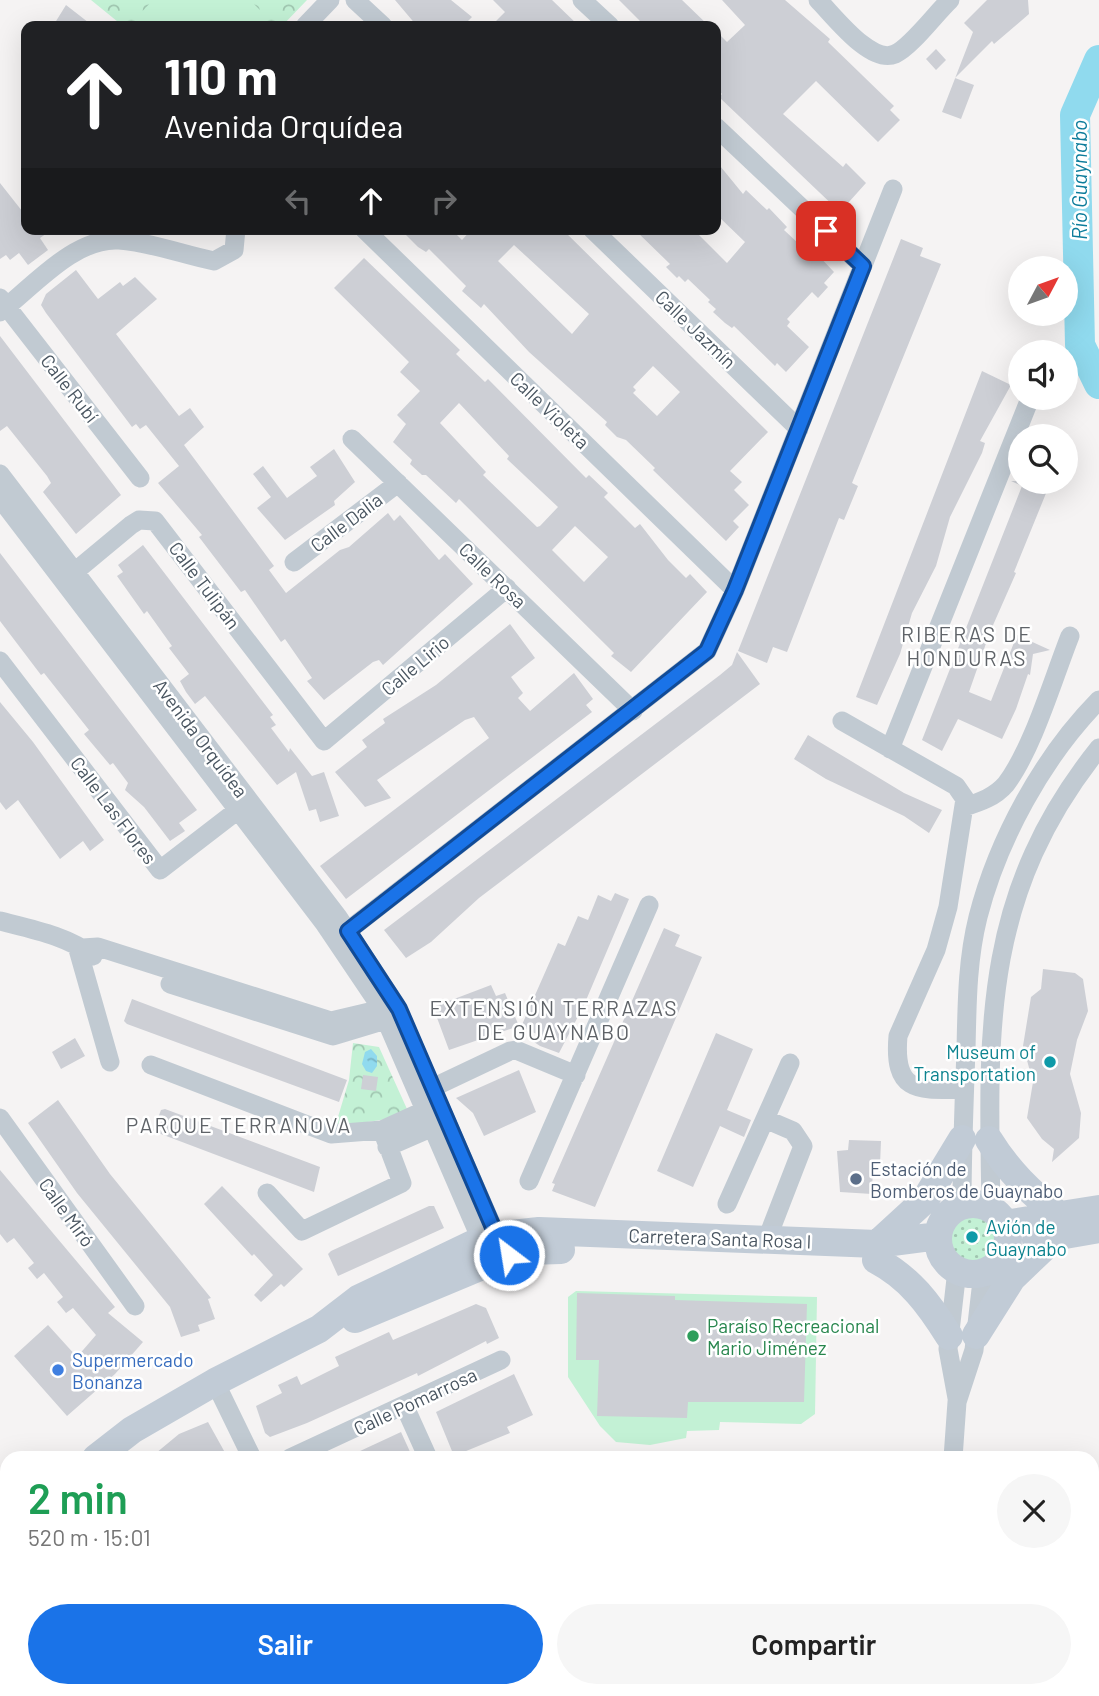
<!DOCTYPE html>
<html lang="es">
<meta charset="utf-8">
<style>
:root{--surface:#fff;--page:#f6f6f6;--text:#222;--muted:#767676;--accent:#1a73e8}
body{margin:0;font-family:Barlow,sans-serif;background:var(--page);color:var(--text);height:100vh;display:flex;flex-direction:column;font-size:26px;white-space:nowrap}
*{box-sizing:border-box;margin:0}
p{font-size:23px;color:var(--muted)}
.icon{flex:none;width:38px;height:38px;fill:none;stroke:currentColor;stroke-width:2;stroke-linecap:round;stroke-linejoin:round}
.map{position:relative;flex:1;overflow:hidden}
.details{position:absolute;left:0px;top:1451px;width:1099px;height:247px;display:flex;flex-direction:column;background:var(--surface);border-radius:21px 21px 0 0;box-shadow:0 7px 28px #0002}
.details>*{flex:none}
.guide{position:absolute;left:21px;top:21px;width:700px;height:214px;border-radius:14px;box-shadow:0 7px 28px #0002;background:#202124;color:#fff;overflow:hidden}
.needle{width:46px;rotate:49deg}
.buttons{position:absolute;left:1008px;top:256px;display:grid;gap:14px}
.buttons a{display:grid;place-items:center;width:70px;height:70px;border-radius:50%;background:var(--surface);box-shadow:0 7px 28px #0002;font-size:35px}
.pin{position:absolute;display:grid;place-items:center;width:60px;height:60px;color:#fff;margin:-30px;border-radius:14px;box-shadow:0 4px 10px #0006}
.me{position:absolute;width:77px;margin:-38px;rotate:329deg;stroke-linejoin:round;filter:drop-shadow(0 0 5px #0008)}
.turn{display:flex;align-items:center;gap:24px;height:147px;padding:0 28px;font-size:32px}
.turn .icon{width:91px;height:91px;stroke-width:2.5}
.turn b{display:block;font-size:49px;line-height:60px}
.lanes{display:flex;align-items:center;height:66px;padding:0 28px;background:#0003;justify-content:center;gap:35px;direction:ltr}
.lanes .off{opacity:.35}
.round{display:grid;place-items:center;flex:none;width:74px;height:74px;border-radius:37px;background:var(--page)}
.summary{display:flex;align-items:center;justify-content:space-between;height:119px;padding:0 28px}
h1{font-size:42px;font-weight:600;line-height:52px;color:#1e9e55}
.action{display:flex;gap:14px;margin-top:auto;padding:14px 28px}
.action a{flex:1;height:80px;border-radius:42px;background:var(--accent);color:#fff;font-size:28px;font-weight:600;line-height:80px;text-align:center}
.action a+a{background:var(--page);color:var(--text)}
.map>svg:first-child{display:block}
.grass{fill:url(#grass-dots)}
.park{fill:url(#park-crowns)}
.pitch{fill:#c3f1d5}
.water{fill:url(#water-ripples)}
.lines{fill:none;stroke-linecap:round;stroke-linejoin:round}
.river{stroke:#90daee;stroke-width:30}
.building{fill:#cdcfd5;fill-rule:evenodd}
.street{stroke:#c1cad2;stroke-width:19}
.secondary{stroke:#c1cbd6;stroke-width:28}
.route-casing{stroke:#114b97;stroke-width:18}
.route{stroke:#1a73e8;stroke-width:12}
.culture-dot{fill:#0f9aa8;stroke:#fff;stroke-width:2.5}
.service-dot{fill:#5c6f8a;stroke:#fff;stroke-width:2.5}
.leisure-dot{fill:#2e9e5b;stroke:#fff;stroke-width:2.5}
.shop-dot{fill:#3f7fe0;stroke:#fff;stroke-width:2.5}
.labels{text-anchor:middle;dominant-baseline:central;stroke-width:5;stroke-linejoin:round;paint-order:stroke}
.street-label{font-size:19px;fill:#4a5661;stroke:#fff}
.culture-label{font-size:19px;fill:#0d838f;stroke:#fff;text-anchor:end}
.service-label{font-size:19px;fill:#4e5e75;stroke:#fff;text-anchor:start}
.leisure-label{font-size:19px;fill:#27864d;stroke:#fff;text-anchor:start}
.shop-label{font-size:19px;fill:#366cbe;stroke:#fff;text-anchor:start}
.water-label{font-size:21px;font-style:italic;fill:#0c7c9b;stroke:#fff}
.neighbourhood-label{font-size:21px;letter-spacing:2px;fill:#5f6368;stroke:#fff}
</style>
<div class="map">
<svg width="1099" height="1696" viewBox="0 0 1099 1696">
<defs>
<pattern id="grass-dots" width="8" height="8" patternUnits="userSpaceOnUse" patternTransform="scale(1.75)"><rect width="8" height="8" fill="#c3f1d5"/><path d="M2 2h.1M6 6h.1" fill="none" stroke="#a0c6b0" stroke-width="1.8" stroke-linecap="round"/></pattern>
<pattern id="park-crowns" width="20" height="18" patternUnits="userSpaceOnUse" patternTransform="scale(1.75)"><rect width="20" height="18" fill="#c3f1d5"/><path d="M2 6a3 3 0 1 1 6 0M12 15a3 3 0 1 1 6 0" fill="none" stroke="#a0c6b0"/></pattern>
<pattern id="water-ripples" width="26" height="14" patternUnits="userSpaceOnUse" patternTransform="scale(1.75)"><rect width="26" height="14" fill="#90daee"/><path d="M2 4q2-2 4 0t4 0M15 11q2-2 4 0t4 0" fill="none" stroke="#78b4c4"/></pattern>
</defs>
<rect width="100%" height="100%" fill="#f5f3f3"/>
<path class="grass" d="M942 1239a31 31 0 1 1 62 0a31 31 0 1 1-62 0Z"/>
<path class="park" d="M91,0H307L282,26H123Z
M353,1043L379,1047L407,1109L387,1119L335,1127L349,1080Z"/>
<path class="pitch" d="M153,0H250L263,13L251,26H145L136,18Z
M576,1291L817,1297L815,1414L801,1424L720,1422L719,1430L687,1431L686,1438L650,1445L616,1442L600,1426L568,1377V1297Z"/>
<path class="water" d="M371,1049L377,1056V1066L372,1073L366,1071L362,1064L365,1052Z"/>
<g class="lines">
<path class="river" d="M1099,60L1075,115L1080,345L1099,384
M1092,1528L1099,1527
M645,1696V1690"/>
</g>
<path class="building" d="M395,0H451L472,17L463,26H417Z
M493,0H552L579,26H491L505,12Z
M619,0H682L709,26H645Z
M722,0H785L830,39L828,42L894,106L890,110L900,120L878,142L816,81L783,114L843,167L846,163L866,183L840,212L719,97L722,94L716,88V31L727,42L745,25Z
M987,0H1028L1029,14L994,44L992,41L955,78L974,85L961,119L942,112L973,32L964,23Z
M66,5L93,26H53Z
M936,49L946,60L936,70L926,59Z
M716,161L743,194L746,190L767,210L769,208L787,227L784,230L812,256L816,253L834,272L824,283L828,287L818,298L812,292L787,319L790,322L787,326L809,347L786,372L777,363L775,366L734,326L732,328L725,323L713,312L716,309L708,302L710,300L688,279L685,282L679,276L677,278L666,267L670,264L634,229H693L727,263L745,242L716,214Z
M0,183L26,216V229H53L40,238L48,250L28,265L19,253L10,260L6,255L0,259Z
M400,229H451L462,240L472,229H562L768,432L730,471L742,482L734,490L749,505L733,521L739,527L726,541L653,470L655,468L626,440L617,437L605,425L607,422L529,352L484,304L481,308L462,291L466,286L429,249L426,252L418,247ZM514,245L589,314L572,334L498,261ZM653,366L680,392L657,416L633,393L636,390L633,387Z
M901,239L923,248L920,256L941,264L852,483L858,486L844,520L839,518L787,652L773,647L767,663L738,651Z
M364,258L460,350L456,354L485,382L488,379L586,478L589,475L608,493L604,497L635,528L640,524L668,560L686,578L690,574L707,592L631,672L611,656L614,653L606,645L459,499L456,503L426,475H422L410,464L412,460L393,442L406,424L397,415L420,391L400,372L409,362L334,288ZM459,403L509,456L507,459L558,507L540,526L537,527L483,475L486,472L440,423ZM575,526L608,557L584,582L552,550Z
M76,270L98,299L120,282L123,286L135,277L157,299L116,334L179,416L190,408L204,427L184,445L274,566L269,570L286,593L340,550L349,547L388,513L394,521L400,515L439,560L445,554L473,584L383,665L379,660L373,662L324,700L307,681L312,678L285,639L281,642L245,590L241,592L199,537L202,535L158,483L179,466L146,425L140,429L136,424L132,427L46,313L41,305L46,294Z
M0,336L121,495L76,534L43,492L51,483L47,476L7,426L0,431Z
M982,371L1011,385L980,441L985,443L982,453L950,517L936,566L912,613L900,654L877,705L856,697Z
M334,449L355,482L334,501L335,505L285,540L257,508L271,497L253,474L263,466L287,498L317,476L310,467Z
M1011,481H1051L1014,572L1016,573L990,632L969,692L991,701L1017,635L1050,650L1033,654L1030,675L1028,674L1016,709L1002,739L958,719L942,751L922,740L1022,486Z
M143,545L273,715L270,717L276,725L271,728L289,752L290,748L312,776L324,772L339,816L320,822L316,809L309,811L296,772L277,785L205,696L195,704L186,692L180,681L189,674L169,648L172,646L147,611L144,614L117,576L123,572L118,565Z
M0,553L197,810L179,823L185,831L170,841L144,807L125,790L128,783L113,763L110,765L84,734L89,730L44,673L41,675L0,621Z
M510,624L535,658L511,677L523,693L518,698L530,711L574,673L593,699L586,705L592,712L346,899L320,866L489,738L474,717L465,720L377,780L391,798L365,807L335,772L367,747L362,740L385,723L383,719L436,685Z
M737,652L760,684L479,898L431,942L406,958L384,930L720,675L732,665Z
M0,702L33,742L104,840L90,851L83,841L60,859L18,800L6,810L0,802Z
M808,735L904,793L942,810L929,833L904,816L826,779L794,759Z
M615,893L629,899L584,1005L559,1053L540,1046L534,1042L539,1035L521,1027L558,943L565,946L578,916L588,920L598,895L611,901Z
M664,928L680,935L675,946L702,957L595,1207L552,1191L555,1184L552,1183Z
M1043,969L1075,973L1083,979L1088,1011L1077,1040L1070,1074L1081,1113L1079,1138L1052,1162L1054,1149L1042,1139L1027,1118L1033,1082L1023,1046L1031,997L1041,989Z
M491,985L496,996L505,993L519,1026L449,1050L433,1007Z
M132,999L347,1080L339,1102L127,1024L124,1021Z
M716,1033L753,1049L727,1110L751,1120L744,1137L720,1126L693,1187L657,1171Z
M75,1038L85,1056L61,1069L52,1052Z
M519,1070L536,1112L484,1136L473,1113L456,1098Z
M363,1075L378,1077L376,1091L361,1089Z
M58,1100L110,1174L211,1298L208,1299L215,1319L198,1325L200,1331L181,1337L170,1307L77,1193L28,1123Z
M165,1109L320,1167L314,1192L153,1131L161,1110Z
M849,1140L881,1141L880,1165H873L872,1194L840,1192L837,1151L848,1150Z
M0,1170L115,1307L108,1313L143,1342L115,1374L67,1416L14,1356L48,1325L77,1357L96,1335L73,1308L66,1313L57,1302L63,1297L44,1273L37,1279L28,1268L34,1263L14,1238L7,1243L0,1234Z
M222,1186L303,1269L284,1287L281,1284L261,1302L254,1295L273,1275L254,1254L252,1256L204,1204Z
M429,1206H434L444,1228L338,1276L328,1254L331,1251Z
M577,1293L675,1296V1300L807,1304L804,1402H688L687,1418L597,1416L599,1360H576Z
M476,1304L486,1308L499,1338L487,1344L486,1341L418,1376L417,1373L307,1423L270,1437L265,1433L256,1406L282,1393L278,1385L297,1376L301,1385L339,1366L335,1357L363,1344L389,1332L393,1340Z
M514,1374L533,1415L507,1427L510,1433L454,1456L436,1412Z
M208,1422L228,1458H150L179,1434Z
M401,1432L411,1454L403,1458H345Z"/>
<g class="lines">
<path class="street" d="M355,0L383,26
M582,0L610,26
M818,0C834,16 871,65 895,54C911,47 936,13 950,0
M305,26L330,0
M716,127L863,266
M364,229L735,590
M592,229L799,429
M0,298L140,478
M0,312C32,288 74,237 119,240C150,242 184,255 214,261L234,250L236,229
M352,439L633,711
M0,474L338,917L396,1005
M0,498L324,923L382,1009L331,1021L98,947L83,948
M294,562L398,483
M66,579L131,525L139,520L155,521L324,741L507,588
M0,661L160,870L247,803
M842,721L956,786L965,799L948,907L936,950L898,1036C893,1094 919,1090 964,1089
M890,749L1029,401
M964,807C980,802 995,797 1006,784C1033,748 1053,679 1070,636
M0,921C31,929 68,936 93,956
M336,940L707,651L735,590L893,189
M77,946L110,1062
M170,984L333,1036L386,1020L479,1235
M399,1013L495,1232
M151,1065L331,1134L382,1130L426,1110
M432,1088L510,1051L516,1050L576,1075
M0,1118L135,1306
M765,1119L793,1131L803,1146L767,1239
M387,1147L433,1127
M529,1181L649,905
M267,1193L302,1231L402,1183L382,1130
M727,1204L790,1063
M962,1205C962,1153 964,1102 966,1050C967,1005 967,961 978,917C998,839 1043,757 1099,700
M991,1208C988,1031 981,895 1099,748
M957,1270L948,1349L957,1398
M215,1382L252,1458
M405,1407L428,1458
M290,1458L501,1360
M953,1458L957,1402L974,1350L983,1272
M296,1690L297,1696
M485,1690V1696
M958,1690V1696
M222,1696L228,1690"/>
<path class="secondary" d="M989,1140C1008,1171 1031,1193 1059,1215
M938 1239a35 35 0 1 1 70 0a35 35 0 1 1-70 0Z
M1005,1224L1099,1209
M502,1235L539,1231L877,1244L938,1236
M1036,1240L1099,1229
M877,1244L925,1200L962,1139
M509,1256L528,1251L561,1250
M876,1260C910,1278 929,1304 949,1336
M355,1319L482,1266
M976,1335L1012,1278L1055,1237
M96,1458L132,1430L215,1382L319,1329L358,1299L473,1244
M0,1540L7,1534"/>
</g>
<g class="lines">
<g class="route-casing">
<path id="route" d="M509,1255L508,1241L495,1232L399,1009L348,931L707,651L735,590L863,266L826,231"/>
</g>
<use href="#route" class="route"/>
</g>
<g class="culture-dot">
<circle cx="1050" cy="1062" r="7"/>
<circle cx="972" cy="1237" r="7"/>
</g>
<circle class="service-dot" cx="856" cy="1179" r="7"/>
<circle class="leisure-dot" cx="693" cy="1336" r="7"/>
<circle class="shop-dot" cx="58" cy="1370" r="7"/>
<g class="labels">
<g class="street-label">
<text transform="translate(696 329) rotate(44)">Calle Jazmín</text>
<text transform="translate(70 388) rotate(52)">Calle Rubí</text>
<text transform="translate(550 410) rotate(44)">Calle Violeta</text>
<text transform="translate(346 522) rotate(-37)">Calle Dalia</text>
<text transform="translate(493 575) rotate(44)">Calle Rosa</text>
<text transform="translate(205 585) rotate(53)">Calle Tulipán</text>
<text transform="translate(415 665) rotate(-40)">Calle Lirio</text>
<text transform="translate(201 738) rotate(53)">Avenida Orquídea</text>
<text transform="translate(114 810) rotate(53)">Calle Las Flores</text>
<text transform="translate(67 1212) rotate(54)">Calle Miró</text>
<text transform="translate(720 1238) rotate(2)">Carretera Santa Rosa I</text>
<text transform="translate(415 1401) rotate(-25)">Calle Pomarrosa</text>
</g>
<g class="culture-label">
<text x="1036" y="1051">Museum of<tspan x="1036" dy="22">Transportation</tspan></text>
<text x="986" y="1226" text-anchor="start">Avión de<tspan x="986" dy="22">Guaynabo</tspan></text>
</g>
<g class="service-label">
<text x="870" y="1168">Estación de<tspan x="870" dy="22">Bomberos de Guaynabo</tspan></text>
</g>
<g class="leisure-label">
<text x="707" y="1325">Paraíso Recreacional<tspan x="707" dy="22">Mario Jiménez</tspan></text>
</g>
<g class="shop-label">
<text x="72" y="1359">Supermercado<tspan x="72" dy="22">Bonanza</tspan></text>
</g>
<g class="water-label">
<text transform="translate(1078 180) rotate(-90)">Río Guaynabo</text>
</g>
<g class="neighbourhood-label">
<text x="967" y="633">RIBERAS DE<tspan x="967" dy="24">HONDURAS</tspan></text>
<text x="554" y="1007">EXTENSIÓN TERRAZAS<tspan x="554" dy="24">DE GUAYNABO</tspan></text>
<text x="239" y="1124">PARQUE TERRANOVA</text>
</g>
</g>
</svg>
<div class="buttons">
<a><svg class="needle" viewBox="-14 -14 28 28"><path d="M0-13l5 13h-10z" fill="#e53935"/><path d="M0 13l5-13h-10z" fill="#767676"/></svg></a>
<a><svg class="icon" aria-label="sound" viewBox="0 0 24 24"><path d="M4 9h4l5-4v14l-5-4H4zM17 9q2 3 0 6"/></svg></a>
<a><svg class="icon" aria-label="search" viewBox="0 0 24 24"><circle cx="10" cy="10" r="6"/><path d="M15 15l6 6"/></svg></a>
</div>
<div class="pin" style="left:826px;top:231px;background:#d93025"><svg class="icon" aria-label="arrive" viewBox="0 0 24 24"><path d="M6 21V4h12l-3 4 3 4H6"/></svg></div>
<svg class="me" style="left:509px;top:1255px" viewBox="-20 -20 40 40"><circle r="17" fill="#1a73e8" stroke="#fff" stroke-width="3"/><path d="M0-11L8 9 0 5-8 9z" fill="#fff"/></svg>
<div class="guide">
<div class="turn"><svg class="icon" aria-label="ahead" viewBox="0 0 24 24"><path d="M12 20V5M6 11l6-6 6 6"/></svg><div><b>110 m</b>Avenida Orquídea</div></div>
<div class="lanes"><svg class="icon off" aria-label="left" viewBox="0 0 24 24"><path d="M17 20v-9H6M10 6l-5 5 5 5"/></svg><svg class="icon" aria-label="ahead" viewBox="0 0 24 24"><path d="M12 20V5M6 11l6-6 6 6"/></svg><svg class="icon off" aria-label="right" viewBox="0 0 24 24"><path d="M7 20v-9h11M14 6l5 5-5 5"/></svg></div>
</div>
<section class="details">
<div class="summary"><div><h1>2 min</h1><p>520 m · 15:01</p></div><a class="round"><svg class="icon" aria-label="close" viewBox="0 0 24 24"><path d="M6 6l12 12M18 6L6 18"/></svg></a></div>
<div class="action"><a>Salir</a><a>Compartir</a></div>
</section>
</div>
